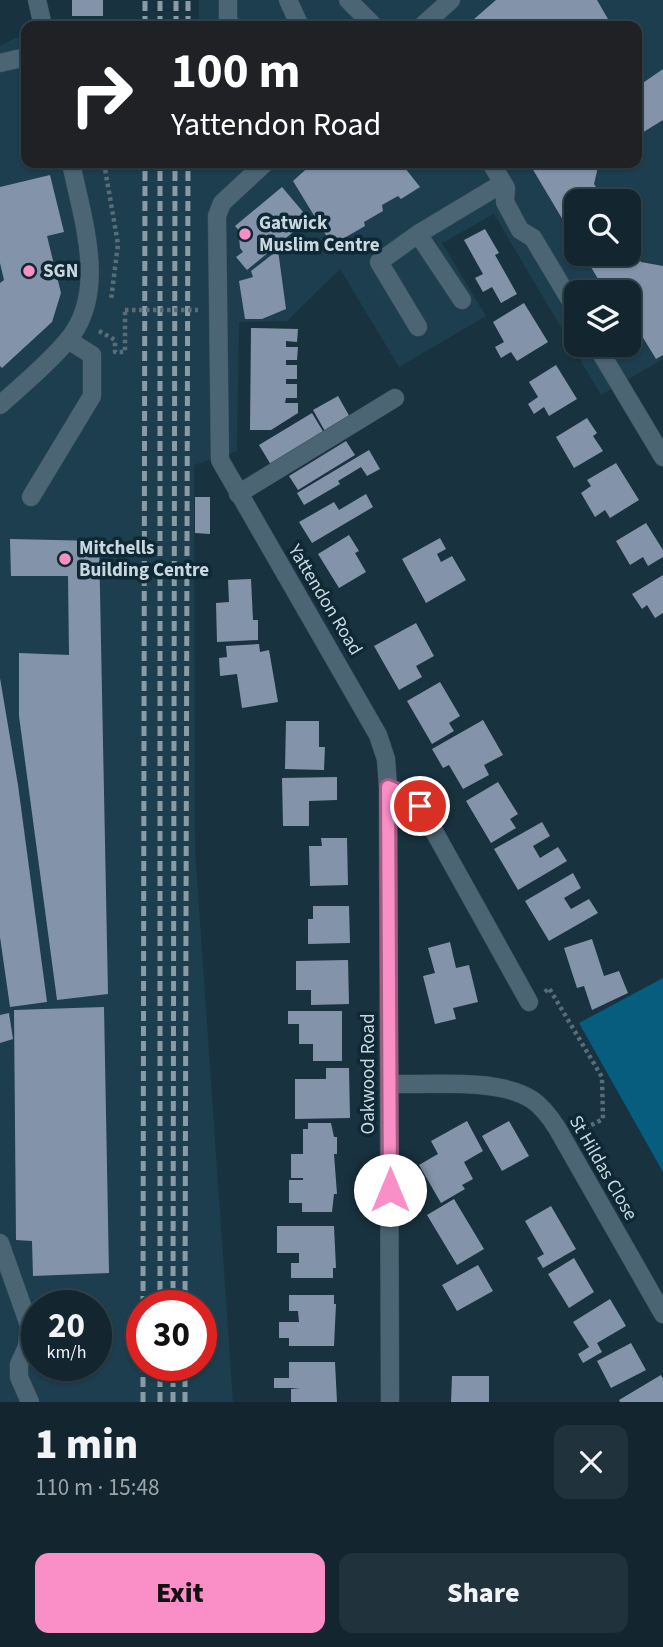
<!DOCTYPE html>
<meta charset="utf-8">
<style>
:root{--surface:#13262f;--page:#20323b;--text:#f1f3f6;--muted:#9da5aa;--line:#32434b;--accent:#fa8fc7}
body{margin:0;font-family:"Source Sans 3",sans-serif;background:var(--page);color:var(--text);height:100vh;display:flex;flex-direction:column;font-size:26px;white-space:nowrap}
*{box-sizing:border-box;margin:0}
p{font-size:23px;color:var(--muted)}
.icon{flex:none;width:38px;height:38px;fill:none;stroke:currentColor;stroke-width:2;stroke-linecap:round;stroke-linejoin:round}
.map{position:relative;height:1402px;overflow:hidden}
.sheet{display:flex;flex-direction:column;background:var(--surface);flex:1}
.sheet>*{flex:none}
.hud{position:absolute;left:21px;top:21px;width:621px;height:147px;border-radius:14px;box-shadow:0 2px 5px #0004,0 0 0 2px var(--line);background:#202124;color:#fff;overflow:hidden}
.fabs{position:absolute;left:564px;top:189px;display:grid;gap:14px}
.fabs a{display:grid;place-items:center;width:77px;height:77px;border-radius:14px;background:var(--surface);box-shadow:0 2px 5px #0004,0 0 0 2px var(--line);font-size:35px}
.speed{position:absolute;left:21px;top:1290px;display:flex;gap:14px;font-size:35px;font-weight:700;text-align:center}
.speed>*{display:grid;place-content:center;width:91px;height:91px;border-radius:50%;background:var(--surface);box-shadow:0 2px 5px #0004,0 0 0 2px var(--line);line-height:1}
.speed small{font-size:18px;font-weight:400}
.speed .limit{border:10px solid #d22;background:#fff;color:#111}
.pin{position:absolute;display:grid;place-items:center;width:60px;height:60px;color:#fff;margin:-30px;border:4px solid #fff;border-radius:50%;box-shadow:0 2px 7px #0007}
.me{position:absolute;width:77px;margin:-38px;rotate:0deg;stroke-linejoin:round;filter:drop-shadow(0 0 5px #0008)}
.turn{display:flex;align-items:center;gap:24px;height:147px;padding:0 35px;font-size:32px}
.turn .icon{width:91px;height:91px;stroke-width:2.5}
.turn b{display:block;font-size:49px;line-height:60px}
.round{display:grid;place-items:center;flex:none;width:74px;height:74px;border-radius:14px;background:var(--page)}
.headline{display:flex;align-items:center;justify-content:space-between;height:119px;padding:0 35px}
h1{font-size:42px;font-weight:800;line-height:52px}
.button{display:flex;gap:14px;margin-top:auto;padding:14px 35px}
.button a{flex:1;height:80px;border-radius:14px;background:var(--accent);color:#111;font-size:28px;font-weight:800;line-height:80px;text-align:center}
.button a+a{background:var(--page);color:var(--text)}
.map>svg:first-child{display:block}
.built{fill:#1d3e4e;fill-rule:evenodd}
.green{fill:#065d7e}
.building{fill:#8394aa}
.lines{fill:none;stroke-linecap:round;stroke-linejoin:round}
.minor-casing{stroke:#3a4e59;stroke-width:19}
.path{stroke:#586d78;stroke-width:4.5;stroke-dasharray:3.5 3.5;stroke-linecap:butt}
.minor{stroke:#4b6574;stroke-width:18}
.rail{stroke:#899ba5;stroke-width:5;stroke-dasharray:10 5;stroke-linecap:butt}
.path-bridge{stroke:#586d78;stroke-width:4.5;stroke-dasharray:3.5 3.5;stroke-linecap:butt}
.route-casing{stroke:#a25d81;stroke-width:18}
.route{stroke:#fa8fc7;stroke-width:12}
.poi-dot{fill:#fa8fc7;stroke:#0e2834;stroke-width:2.5}
.labels{text-anchor:middle;dominant-baseline:central;stroke-width:7;stroke-linejoin:round;paint-order:stroke}
.poi-label{font-size:19px;font-weight:bold;fill:#c9d8e0;stroke:#0e2834;text-anchor:start}
.street-label{font-size:19px;fill:#c9d8e0;stroke:#0e2834}
</style>
<div class="map">
<svg width="663" height="1402" viewBox="0 0 663 1402">
<rect width="100%" height="100%" fill="#19323f"/>
<path class="built" d="M199,0H663V359L601,395L494,214L442,243L486,316L399,367L340,269L287,321L239,322L237,451L194,465L195,849L233,1402H0V46L15,38H26V163H637V26H199ZM576,201H628V254H576ZM576,292H628V345H576ZM37,1306H96V1365H37ZM142,1306H201V1365H142Z"/>
<path class="green" d="M663,978V1172L579,1023Z"/>
<path class="building" d="M72,0H103V16H72Z
M496,0H597L612,26H466Z
M663,69V120L637,136V87Z
M313,163H401L420,187L401,199L398,196L382,205L383,211L364,222L365,226L332,245L293,181Z
M529,163H599L594,184L605,201H576V242Z
M50,175L64,232L47,236L61,293L52,322L2,368L0,366V283L4,280L0,263V187Z
M282,187L309,219L247,270L236,257L243,252L240,248L239,236L242,234L235,226Z
M485,229L499,253L495,255L517,294L501,303L492,287L483,292L475,278L483,274L464,240Z
M628,241L641,262L663,266V355L656,359L639,331L632,336L628,329V292H606L583,254H628Z
M278,250L286,309L262,319H245L239,281L253,277L251,271Z
M524,303L548,342L517,361L511,352L501,358L495,347L504,342L493,322Z
M251,328L298,329L297,342L286,341V347H298L297,360H286V365H297V379H286V384H297V398H286L285,403H298V413L271,430H250Z
M556,365L577,399L549,416L544,407L534,414L528,404L538,397L529,382Z
M338,396L351,419L326,433L313,410Z
M312,413L324,433L271,465L259,445Z
M587,418L597,433L593,436L603,451L574,468L556,437Z
M346,441L355,455L298,490L289,476Z
M369,450L380,469L367,476L361,467L338,481L340,484L304,505L297,493Z
M616,463L639,500L610,518L605,510L595,517L581,493L591,486L587,480Z
M366,494L373,507L312,543L299,522L334,502L339,510Z
M195,497H210V534L195,533Z
M646,523L663,550V557L648,566L643,557L630,565L616,541Z
M349,535L359,551L355,553L366,572L339,588L318,554Z
M440,538L446,549L437,554L441,562L452,556L466,580L426,603L402,559Z
M10,539L99,541L108,994L57,1000L19,716V653L69,655L68,576H11Z
M663,575V613L655,618L647,605L642,609L632,594Z
M251,579L253,620H258V640L217,642L216,603L229,602L228,580Z
M416,623L434,656L416,666L422,677L399,690L374,646Z
M259,644L260,652L269,650L278,702L242,708L237,674L220,676L219,658L227,657L226,646Z
M0,678L18,785L47,1002L10,1007L0,937Z
M440,682L460,716L449,723L454,731L432,744L407,701Z
M483,720L503,755L484,765L489,775L463,789L449,765L443,768L432,749Z
M286,721H319V747H325L324,770L285,769Z
M337,777V800L309,801V826H283L282,778Z
M498,782L518,814L510,819L516,828L491,843L466,801Z
M542,822L550,836L533,846L540,858L558,847L567,861L518,890L494,849Z
M321,838H347L348,885L310,886L309,846H322Z
M573,873L581,888L564,898L571,909L589,899L598,913L549,941L525,901Z
M313,906H349L350,943L308,944V919H313Z
M592,939L604,976L619,971L628,993L592,1010L584,986L577,988L564,948Z
M450,942L456,968L469,965L478,1002L453,1008L456,1019L435,1024L423,976L435,973L428,948Z
M348,960L349,1004L311,1005V990H296V961Z
M104,1007L109,1273L33,1276L32,1241L16,1240L14,1010Z
M288,1011H342V1061H313V1044H299V1024H288Z
M9,1013L13,1039L0,1043V1015Z
M326,1068H349L350,1118L295,1119V1079H326Z
M467,1121L483,1151L464,1162L473,1179L462,1185L465,1189L441,1203L419,1165L438,1154L431,1141Z
M509,1121L529,1156L502,1171L482,1136Z
M308,1123H331L334,1137H337V1154H334L337,1194H334L332,1212H302V1203H289V1180H303V1178H291V1154H303V1129H308Z
M454,1199L484,1249L457,1265L427,1215Z
M551,1206L576,1249L543,1268L537,1258L544,1254L525,1221Z
M277,1226H334L336,1268H333V1278H291V1263H299V1253H277Z
M574,1258L594,1292L569,1308L548,1274Z
M478,1265L493,1291L457,1311L442,1285Z
M289,1295H334V1304H336L334,1346H289V1338H279V1322H299L298,1311H289Z
M610,1299L626,1326L597,1343L602,1352L583,1363L578,1354L589,1347L573,1322Z
M631,1343L646,1370L611,1388L597,1361Z
M289,1362H335L337,1402H291V1389L300,1388H274V1378H289Z
M661,1375L663,1379V1402H620L619,1400Z
M452,1376H489V1402H451Z"/>
<g class="lines">
<g class="minor-casing">
<path id="minor" d="M37,0L43,26
M228,0V22L233,26
M288,0L300,26
M348,0L374,26
M422,26L451,0
M0,63L26,57
M265,163L222,203L217,216L220,460L378,735L386,759L388,787L413,798L420,806L529,1002
M491,163L506,188L505,202L520,230L533,238L576,310
M418,234L462,300
M418,327L379,262L418,234L503,183
M596,345L663,457
M0,405C22,385 48,364 67,341C109,293 82,218 71,163
M238,494L395,398
M31,497L92,396V355L68,340
M388,787L390,1402
M389,1084C429,1085 498,1078 531,1099C542,1106 550,1117 557,1128L663,1314
M0,1243L29,1325L27,1347L19,1364V1377L30,1402"/>
</g>
<path class="path" d="M104,163L118,244L111,300
M99,331L115,340V352H125V310
M545,992L549,988L602,1077L603,1119L580,1131"/>
<use href="#minor" class="minor"/>
<path class="rail" d="M145,26V0
M160,26V0
M176,26V0
M188,26V0
M143,1306L145,163
M160,1306V163
M173,1306L175,163
M185,1306L188,163
M143,1402V1365
M160,1402V1365
M173,1402V1365
M185,1402V1365"/>
<path class="path-bridge" d="M125,310H198"/>
</g>
<g class="lines">
<g class="route-casing">
<path id="route" d="M390,1190L388,787L413,798L420,806"/>
</g>
<use href="#route" class="route"/>
</g>
<g class="poi-dot">
<circle cx="245" cy="234" r="7"/>
<circle cx="29" cy="271" r="7"/>
<circle cx="65" cy="559" r="7"/>
</g>
<g class="labels">
<g class="poi-label">
<text x="259" y="223">Gatwick<tspan x="259" dy="22">Muslim Centre</tspan></text>
<text x="43" y="271">SGN</text>
<text x="79" y="548">Mitchells<tspan x="79" dy="22">Building Centre</tspan></text>
</g>
<g class="street-label">
<text transform="translate(325 600) rotate(59)">Yattendon Road</text>
<text transform="translate(368 1074) rotate(-90)">Oakwood Road</text>
<text transform="translate(603 1168) rotate(60)">St Hildas Close</text>
</g>
</g>
</svg>
<div class="fabs">
<a><svg class="icon" aria-label="search" viewBox="0 0 24 24"><circle cx="10" cy="10" r="6"/><path d="M15 15l6 6"/></svg></a>
<a><svg class="icon" aria-label="layers" viewBox="0 0 24 24"><path d="M12 4l9 5-9 5-9-5zM3 14l9 5 9-5"/></svg></a>
</div>
<div class="speed"><div>20<small>km/h</small></div><div class="limit">30</div></div>
<div class="pin" style="left:420px;top:806px;background:#d93025"><svg class="icon" aria-label="arrive" viewBox="0 0 24 24"><path d="M6 21V4h12l-3 4 3 4H6"/></svg></div>
<svg class="me" style="left:390px;top:1190px" viewBox="-20 -20 40 40"><circle r="19" fill="#fff"/><path d="M0-13L10 11 0 6-10 11z" fill="#fa8fc7"/></svg>
<div class="hud">
<div class="turn"><svg class="icon" aria-label="right" viewBox="0 0 24 24"><path d="M7 20v-9h11M14 6l5 5-5 5"/></svg><div><b>100 m</b>Yattendon Road</div></div>
</div>
</div>
<section class="sheet">
<div class="headline"><div><h1>1 min</h1><p>110 m · 15:48</p></div><a class="round"><svg class="icon" aria-label="close" viewBox="0 0 24 24"><path d="M6 6l12 12M18 6L6 18"/></svg></a></div>
<div class="button"><a>Exit</a><a>Share</a></div>
</section>
